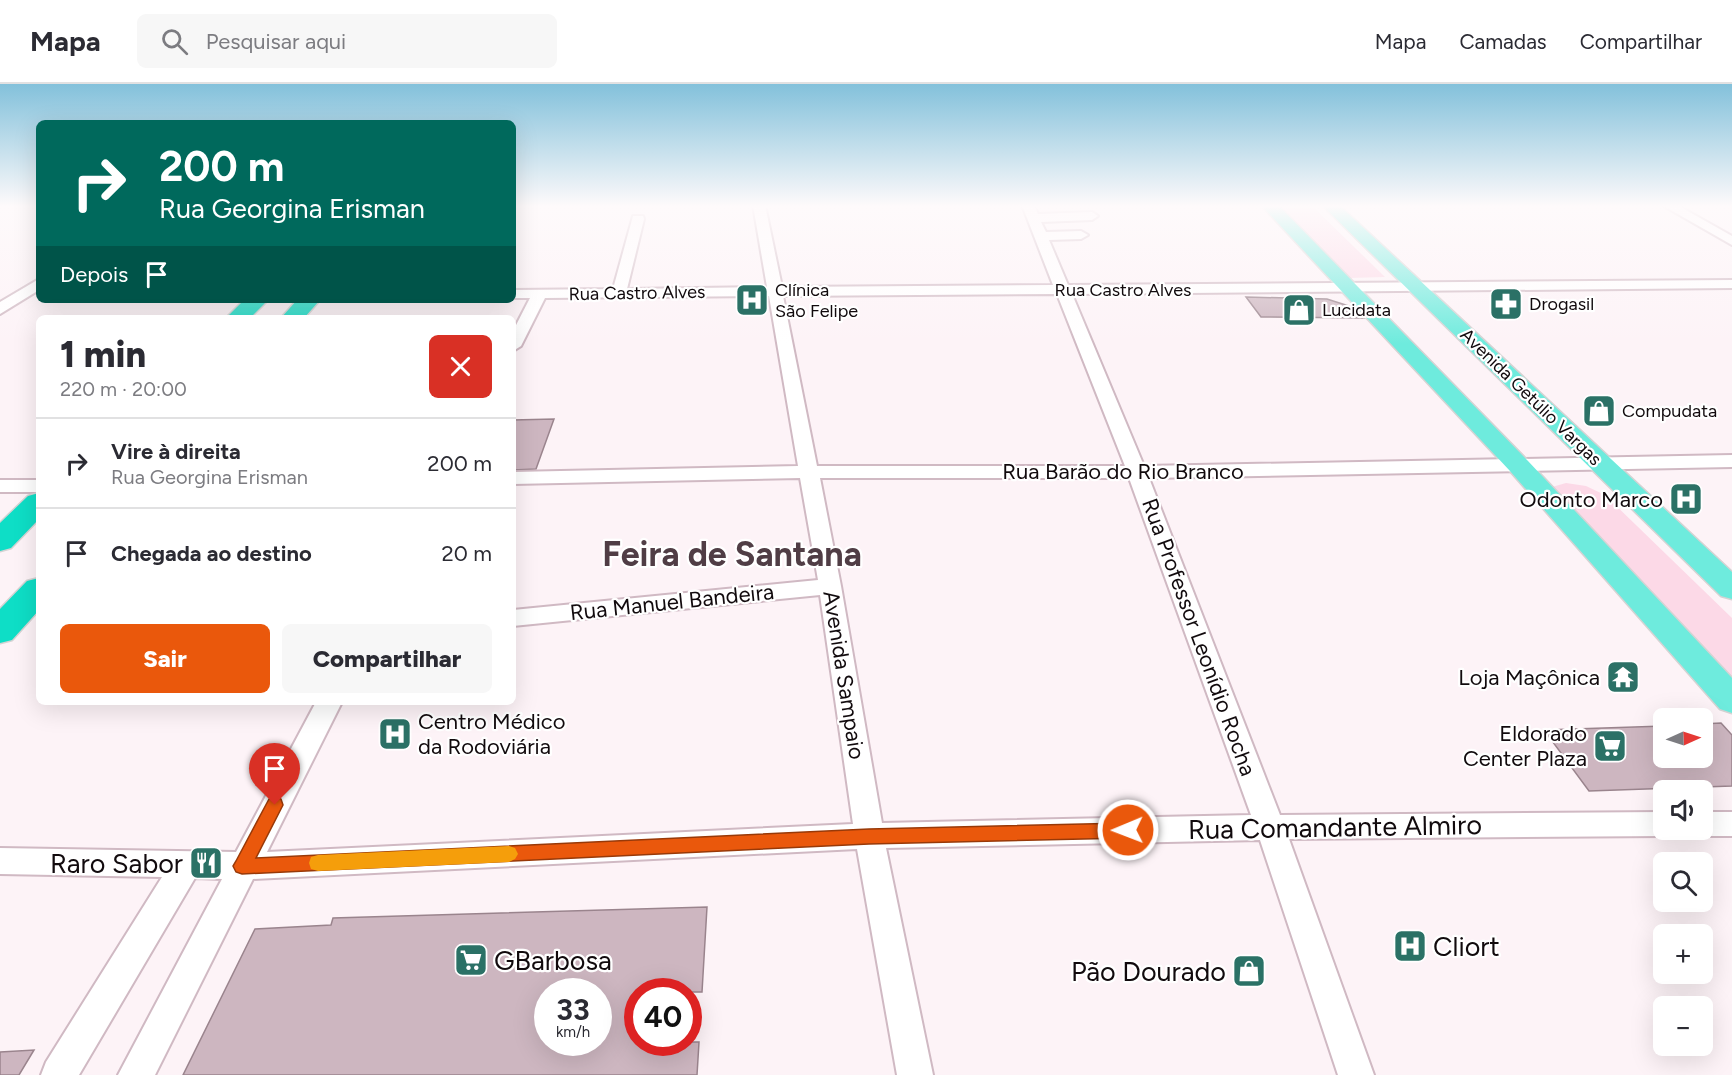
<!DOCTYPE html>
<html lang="pt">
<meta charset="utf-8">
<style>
:root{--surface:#fff;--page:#f7f7f7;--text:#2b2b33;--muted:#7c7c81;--line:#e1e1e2;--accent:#ea580c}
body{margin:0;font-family:Figtree,sans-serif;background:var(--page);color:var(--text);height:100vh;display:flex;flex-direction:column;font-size:22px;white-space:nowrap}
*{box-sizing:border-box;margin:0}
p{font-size:20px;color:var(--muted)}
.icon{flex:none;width:33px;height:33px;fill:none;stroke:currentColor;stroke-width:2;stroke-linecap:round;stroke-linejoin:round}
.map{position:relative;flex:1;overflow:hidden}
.drawer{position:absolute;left:36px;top:231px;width:480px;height:390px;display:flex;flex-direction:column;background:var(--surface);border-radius:9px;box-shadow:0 6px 24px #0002}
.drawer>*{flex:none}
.banner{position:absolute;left:36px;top:36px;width:480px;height:183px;border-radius:9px;box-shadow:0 6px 24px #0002;background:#00695c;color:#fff;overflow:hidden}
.needle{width:39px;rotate:87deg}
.fabs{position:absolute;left:1653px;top:624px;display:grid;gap:12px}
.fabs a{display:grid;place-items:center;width:60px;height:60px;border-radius:9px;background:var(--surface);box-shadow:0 6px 24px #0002;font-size:30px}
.speed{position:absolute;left:534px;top:894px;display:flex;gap:12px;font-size:30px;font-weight:700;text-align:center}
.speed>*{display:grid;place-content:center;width:78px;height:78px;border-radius:50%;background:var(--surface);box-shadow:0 6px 24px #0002;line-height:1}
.speed small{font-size:15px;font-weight:400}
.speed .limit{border:9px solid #d22;background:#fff;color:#111}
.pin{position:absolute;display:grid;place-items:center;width:51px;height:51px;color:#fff;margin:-62px -26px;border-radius:50% 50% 50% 0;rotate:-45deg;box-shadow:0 0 6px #0007}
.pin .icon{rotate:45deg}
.me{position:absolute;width:66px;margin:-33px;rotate:269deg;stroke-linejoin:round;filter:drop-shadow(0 0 4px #0008)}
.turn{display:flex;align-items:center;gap:21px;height:126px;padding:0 24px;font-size:27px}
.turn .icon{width:78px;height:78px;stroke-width:2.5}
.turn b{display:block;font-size:42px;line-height:51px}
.then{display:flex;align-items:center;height:57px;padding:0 24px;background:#0003;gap:12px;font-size:22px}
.round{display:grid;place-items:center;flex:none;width:63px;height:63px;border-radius:9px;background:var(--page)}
.head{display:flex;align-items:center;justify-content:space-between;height:102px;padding:0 24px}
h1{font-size:36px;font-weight:800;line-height:45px}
.cta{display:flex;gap:12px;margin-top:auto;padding:12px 24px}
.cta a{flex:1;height:69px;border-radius:9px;background:var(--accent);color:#fff;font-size:24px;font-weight:800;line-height:69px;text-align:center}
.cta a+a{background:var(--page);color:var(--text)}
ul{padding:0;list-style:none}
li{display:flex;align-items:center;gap:18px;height:90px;padding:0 24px;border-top:2px solid var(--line)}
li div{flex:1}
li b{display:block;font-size:22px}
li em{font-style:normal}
header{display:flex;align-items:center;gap:36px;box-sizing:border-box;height:84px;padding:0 30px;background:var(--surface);border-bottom:2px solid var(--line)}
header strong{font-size:28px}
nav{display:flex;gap:33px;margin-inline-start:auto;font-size:21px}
.search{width:420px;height:54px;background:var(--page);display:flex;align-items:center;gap:15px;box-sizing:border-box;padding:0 21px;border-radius:9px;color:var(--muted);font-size:22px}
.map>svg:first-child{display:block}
.green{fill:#fcd9e7}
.building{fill:#cdb6c0;stroke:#9a848d;stroke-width:1.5;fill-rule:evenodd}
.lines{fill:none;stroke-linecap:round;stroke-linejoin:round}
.minor-casing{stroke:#d0b9c3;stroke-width:4}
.major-casing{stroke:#d4d3d3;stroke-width:3}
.highway-casing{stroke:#d4d3d3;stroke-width:3}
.minor{fill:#fff;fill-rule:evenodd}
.major{fill:#6eebdd;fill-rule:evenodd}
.highway{fill:#0edec6;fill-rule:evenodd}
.route{fill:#ea580c;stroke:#983908;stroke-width:1.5}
.slow{fill:#f59e0b}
.labels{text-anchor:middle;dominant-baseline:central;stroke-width:4.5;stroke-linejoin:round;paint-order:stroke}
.far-poi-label{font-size:18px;fill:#110a0d;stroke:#fff;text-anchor:start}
.far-street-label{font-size:18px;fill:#110a0d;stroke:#fff}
.street-label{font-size:22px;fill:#110a0d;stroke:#fff}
.poi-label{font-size:22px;fill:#110a0d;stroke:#fff;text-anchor:end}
.near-street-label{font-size:27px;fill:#110a0d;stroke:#fff}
.near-poi-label{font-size:27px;fill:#110a0d;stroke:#fff;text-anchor:end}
.town-label{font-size:34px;font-weight:bold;fill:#503d45;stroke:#fff}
</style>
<header>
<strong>Mapa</strong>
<div class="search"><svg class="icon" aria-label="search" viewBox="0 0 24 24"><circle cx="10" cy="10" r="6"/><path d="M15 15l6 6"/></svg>Pesquisar aqui</div>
<nav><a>Mapa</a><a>Camadas</a><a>Compartilhar</a></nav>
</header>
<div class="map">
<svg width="1732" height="991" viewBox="0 0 1732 991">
<rect width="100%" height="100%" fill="#fdf3f7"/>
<path class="green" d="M1278,121H1311L1385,193L1349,194Z
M1566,399L1586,402L1605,411L1732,534V599L1552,403Z"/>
<path class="building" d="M1246,213L1327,215L1355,224L1364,234L1261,233Z
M554,335L536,385L513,386V336Z
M1721,639L1732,651V702L1589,707L1544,646L1664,642V674H1702V640Z
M707,823L702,908H638V958H699L697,991H183L255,845L331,841L333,834ZM548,908H598V958H548Z
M34,966L19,991H0V968Z"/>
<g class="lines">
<g class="minor-casing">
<path id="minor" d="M753,121H765L782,203L1053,201L1022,121H1034L1038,130L1092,128L1098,132L1092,136L1041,138L1046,148L1081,147L1088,151L1081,155L1049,156L1068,201L1732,196V204L1072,210L1144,382L1732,371V383L1149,394L1280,731L1664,728V746H1676L1674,749L1664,752L1289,755L1374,991H1338L1260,756L886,764L933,991H897L857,765L253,795L155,991H118L222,795L195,794L79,991H41L46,978L162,793L0,790V764L236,768L316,618H342L267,768L853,740L820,511L513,542V526L818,496L800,394L513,400V388L798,382L769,212L545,214L521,262L513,267V247L530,214H513V206L613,205L633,132H643L644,135L627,205L767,203ZM1057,210L1125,382H817L783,212ZM820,394H1129L1251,731L882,739L841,502Z
M1662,121H1677L1732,152V161Z
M39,195V206L0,230V218Z
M0,396H39V408H0Z
M1702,728H1732V752H1702L1692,749L1690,746H1702Z"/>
</g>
<g class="major-casing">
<path id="major" d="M1261,121H1278L1528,377L1732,594V629L1720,625L1510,387Z
M1322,121H1339L1732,488V515L1721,512Z"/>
</g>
<g class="highway-casing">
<path id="highway" d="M244,216H268L250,234H226Z
M297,216H320L304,234H281Z
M39,409V435L11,464L0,467V439L28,412Z
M39,494V526L12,556L0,559V525L27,497Z"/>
</g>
<use href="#minor" class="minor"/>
<use href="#major" class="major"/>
<use href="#highway" class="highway"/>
</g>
<linearGradient id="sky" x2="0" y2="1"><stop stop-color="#83c1db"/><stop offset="0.47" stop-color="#fefafb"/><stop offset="1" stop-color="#fefafb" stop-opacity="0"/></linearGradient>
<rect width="1732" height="260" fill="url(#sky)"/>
<path class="route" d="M275,713L281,715L283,721L256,774L869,745L1128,739L1135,741L1137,746L1135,752L1128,754L869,760L242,790L236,788L233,782L236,777L269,715Z"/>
<path class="slow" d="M509,762L515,764L518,770L515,775L509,778L318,787L311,785L309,779L311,773L318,771Z"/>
<defs>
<g id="hospital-square" transform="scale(1.725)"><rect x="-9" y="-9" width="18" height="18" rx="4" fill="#2b7166" stroke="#fff"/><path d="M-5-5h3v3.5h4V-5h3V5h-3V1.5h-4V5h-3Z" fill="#fff"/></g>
<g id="pharmacy-square" transform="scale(1.725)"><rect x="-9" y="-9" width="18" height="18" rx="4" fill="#2b7166" stroke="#fff"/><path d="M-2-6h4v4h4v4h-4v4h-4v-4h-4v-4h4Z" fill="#fff"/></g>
<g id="shop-square" transform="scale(1.725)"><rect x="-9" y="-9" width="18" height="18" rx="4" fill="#2b7166" stroke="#fff"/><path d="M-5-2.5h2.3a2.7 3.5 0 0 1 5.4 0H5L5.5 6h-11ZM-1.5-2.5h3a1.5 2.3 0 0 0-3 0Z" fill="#fff"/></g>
<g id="temple-square" transform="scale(1.725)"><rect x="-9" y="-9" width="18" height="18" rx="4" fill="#2b7166" stroke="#fff"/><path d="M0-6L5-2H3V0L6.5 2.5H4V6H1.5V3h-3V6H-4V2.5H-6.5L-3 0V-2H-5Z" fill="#fff"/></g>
<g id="supermarket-square" transform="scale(1.725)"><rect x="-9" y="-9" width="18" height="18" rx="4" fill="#2b7166" stroke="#fff"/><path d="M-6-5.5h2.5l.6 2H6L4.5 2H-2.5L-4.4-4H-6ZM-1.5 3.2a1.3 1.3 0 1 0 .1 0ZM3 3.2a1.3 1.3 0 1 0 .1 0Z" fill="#fff"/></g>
<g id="restaurant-square" transform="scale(1.725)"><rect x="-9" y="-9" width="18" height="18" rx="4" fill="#2b7166" stroke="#fff"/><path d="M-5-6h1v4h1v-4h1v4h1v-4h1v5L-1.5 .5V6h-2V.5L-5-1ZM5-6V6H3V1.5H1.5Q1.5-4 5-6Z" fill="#fff"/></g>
</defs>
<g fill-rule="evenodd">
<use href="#hospital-square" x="752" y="216"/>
<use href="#pharmacy-square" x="1506" y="220"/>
<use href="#shop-square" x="1299" y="226"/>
<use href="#shop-square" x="1599" y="327"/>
<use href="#hospital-square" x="1686" y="415"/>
<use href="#temple-square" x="1623" y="593"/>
<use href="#hospital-square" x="395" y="650"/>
<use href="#supermarket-square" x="1610" y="662"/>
<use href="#restaurant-square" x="206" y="779"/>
<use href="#hospital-square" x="1410" y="862"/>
<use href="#supermarket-square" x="471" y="876"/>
<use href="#shop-square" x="1249" y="887"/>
</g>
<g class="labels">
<g class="far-poi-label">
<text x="775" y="206">Clínica<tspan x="775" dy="21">São Felipe</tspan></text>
<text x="1529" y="220">Drogasil</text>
<text x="1322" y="226">Lucidata</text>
<text x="1622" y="327">Compudata</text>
</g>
<g class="far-street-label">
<text x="1123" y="206">Rua Castro Alves</text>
<text transform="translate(637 209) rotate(-1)">Rua Castro Alves</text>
<text transform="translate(1531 313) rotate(44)">Avenida Getúlio Vargas</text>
</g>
<g class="street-label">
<text x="1123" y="387">Rua Barão do Rio Branco</text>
<text transform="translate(672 518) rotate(-6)">Rua Manuel Bandeira</text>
<text transform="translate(1199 553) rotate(70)">Rua Professor Leonídio Rocha</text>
<text transform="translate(844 591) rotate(81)">Avenida Sampaio</text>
</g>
<g class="poi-label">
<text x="1663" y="415">Odonto Marco</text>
<text x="1600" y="593">Loja Maçônica</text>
<text x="418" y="637" text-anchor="start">Centro Médico<tspan x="418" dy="25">da Rodoviária</tspan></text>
<text x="1587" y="649">Eldorado<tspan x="1587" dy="25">Center Plaza</tspan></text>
</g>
<g class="near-street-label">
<text transform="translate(1335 743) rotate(-1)">Rua Comandante Almiro</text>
</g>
<g class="near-poi-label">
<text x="183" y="779">Raro Sabor</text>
<text x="1433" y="862" text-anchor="start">Cliort</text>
<text x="494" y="876" text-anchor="start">GBarbosa</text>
<text x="1226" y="887">Pão Dourado</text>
</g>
<g class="town-label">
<text x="732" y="470">Feira de Santana</text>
</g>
</g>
</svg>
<div class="fabs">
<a><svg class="needle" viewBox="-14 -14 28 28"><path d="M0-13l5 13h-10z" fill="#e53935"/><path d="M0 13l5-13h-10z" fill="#7c7c81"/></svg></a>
<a><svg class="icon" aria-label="sound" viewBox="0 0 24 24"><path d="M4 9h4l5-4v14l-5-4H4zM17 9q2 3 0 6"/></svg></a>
<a><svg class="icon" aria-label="search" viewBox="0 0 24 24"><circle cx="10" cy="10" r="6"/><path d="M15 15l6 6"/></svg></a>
<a>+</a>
<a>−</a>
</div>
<div class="speed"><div>33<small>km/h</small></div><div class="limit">40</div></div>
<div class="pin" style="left:275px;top:721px;background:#d93025"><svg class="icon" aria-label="arrive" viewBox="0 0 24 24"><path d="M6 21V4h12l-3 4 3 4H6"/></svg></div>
<svg class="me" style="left:1128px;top:746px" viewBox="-20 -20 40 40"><circle r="17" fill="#ea580c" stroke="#fff" stroke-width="3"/><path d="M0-11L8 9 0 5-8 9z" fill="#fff"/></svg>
<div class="banner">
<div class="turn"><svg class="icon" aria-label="right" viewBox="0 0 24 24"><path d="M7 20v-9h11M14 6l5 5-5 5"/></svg><div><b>200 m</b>Rua Georgina Erisman</div></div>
<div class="then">Depois<svg class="icon" aria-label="arrive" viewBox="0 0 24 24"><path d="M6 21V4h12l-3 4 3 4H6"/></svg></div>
</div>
<section class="drawer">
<div class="head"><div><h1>1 min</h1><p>220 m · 20:00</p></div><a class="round" style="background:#d93025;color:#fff"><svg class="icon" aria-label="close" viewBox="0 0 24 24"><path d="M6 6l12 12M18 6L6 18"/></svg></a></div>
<ul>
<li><svg class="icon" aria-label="right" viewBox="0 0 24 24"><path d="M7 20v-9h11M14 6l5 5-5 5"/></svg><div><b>Vire à direita</b><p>Rua Georgina Erisman</p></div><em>200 m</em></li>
<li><svg class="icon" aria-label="arrive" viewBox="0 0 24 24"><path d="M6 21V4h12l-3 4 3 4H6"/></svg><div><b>Chegada ao destino</b></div><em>20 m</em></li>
</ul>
<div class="cta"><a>Sair</a><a>Compartilhar</a></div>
</section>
</div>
